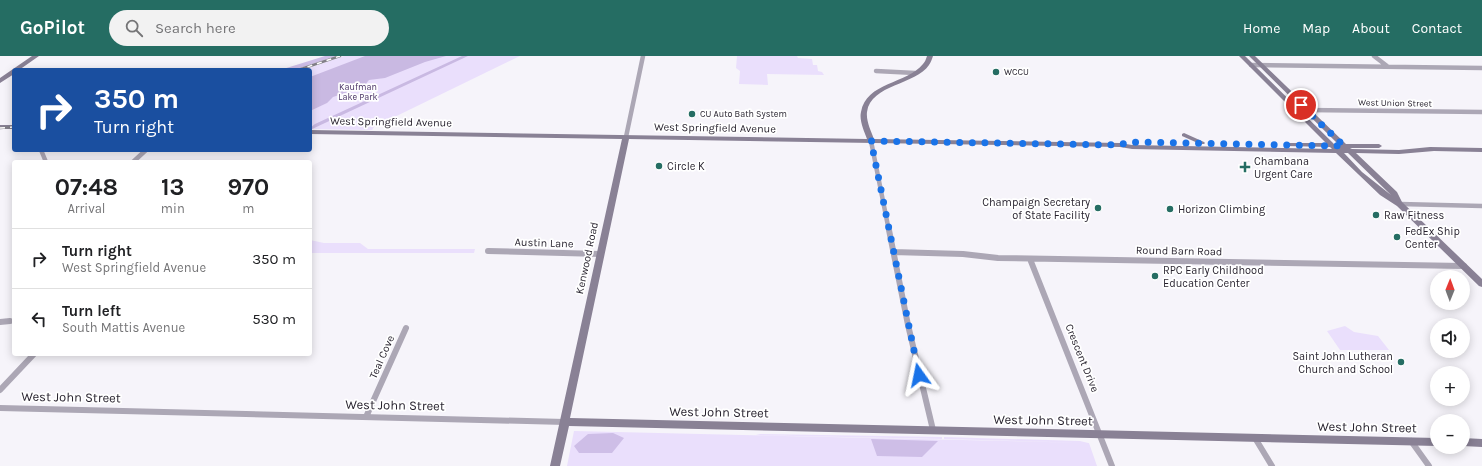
<!DOCTYPE html>
<meta charset="utf-8">
<style>
:root{--surface:#fff;--page:#f2f2f2;--text:#202124;--muted:#757577;--line:#e0e0e0;--accent:#256d63}
body{margin:0;font-family:Karla,sans-serif;background:var(--page);color:var(--text);height:100vh;display:flex;flex-direction:column;font-size:15px;white-space:nowrap}
*{box-sizing:border-box;margin:0}
p{font-size:13px;color:var(--muted)}
.icon{flex:none;width:22px;height:22px;fill:none;stroke:currentColor;stroke-width:2;stroke-linecap:round;stroke-linejoin:round}
.map{position:relative;flex:1;overflow:hidden}
.drawer{position:absolute;left:12px;top:104px;width:300px;height:196px;display:flex;flex-direction:column;background:var(--surface);border-radius:4px;box-shadow:0 2px 10px #0003}
.drawer>*{flex:none}
.banner{position:absolute;left:12px;top:12px;width:300px;height:84px;border-radius:4px;box-shadow:0 2px 10px #0003;background:#1a4fa0;color:#fff;overflow:hidden}
.needle{width:26px;rotate:1deg}
.controls{position:absolute;left:1430px;top:214px;display:grid;gap:8px}
.controls a{display:grid;place-items:center;width:40px;height:40px;border-radius:50%;background:var(--surface);box-shadow:0 2px 10px #0003;font-size:20px}
.pin{position:absolute;display:grid;place-items:center;width:34px;height:34px;color:#fff;margin:-17px;border:2px solid #fff;border-radius:50%;box-shadow:0 1px 4px #0007}
.me{position:absolute;width:44px;margin:-22px;rotate:348deg;stroke-linejoin:round;filter:drop-shadow(0 0 3px #0008)}
.turn{display:flex;align-items:center;gap:14px;height:84px;padding:0 16px;font-size:18px}
.turn .icon{width:52px;height:52px;stroke-width:2.5}
.turn b{display:block;font-size:28px;line-height:34px}
.eta{display:flex;justify-content:space-evenly;align-items:center;height:68px;text-align:center}
.eta b{font-size:24px;font-weight:700;line-height:28px}
ul{padding:0;list-style:none}
li{display:flex;align-items:center;gap:12px;height:60px;padding:0 16px;border-top:1px solid var(--line)}
li div{flex:1}
li b{display:block;font-size:15px}
li em{font-style:normal}
header{display:flex;align-items:center;gap:24px;box-sizing:border-box;height:56px;padding:0 20px;background:var(--accent);color:#fff}
header strong{font-size:19px}
nav{display:flex;gap:22px;margin-inline-start:auto;font-size:14px}
.search{width:280px;height:36px;background:var(--page);display:flex;align-items:center;gap:10px;box-sizing:border-box;padding:0 14px;border-radius:22px;color:var(--muted);font-size:15px}
.map>svg:first-child{display:block}
.green{fill:#eadffc}
.forest{fill:#cebee7}
.water{fill:#c9b9e2}
.lines{fill:none;stroke-linecap:round;stroke-linejoin:round}
.street-far1{stroke:#aca7b5;stroke-width:4.5}
.street{stroke:#aca7b5;stroke-width:6}
.secondary{fill:#898195;fill-rule:evenodd}
.rail-casing{stroke:#827f88;stroke-width:2.5}
.rail{stroke:#fff;stroke-width:1.5;stroke-dasharray:5;stroke-linecap:butt}
.route{stroke:#1a73e8;stroke-width:7;stroke-dasharray:0 12.6}
.poi-dot{fill:#256d63;stroke:#fff;stroke-width:1.5}
.labels{text-anchor:middle;dominant-baseline:central;stroke-width:3.5;stroke-linejoin:round;paint-order:stroke}
.far-poi-label{font-size:9px;fill:#241f2b;stroke:#fff;text-anchor:start}
.far-park-label{font-size:9px;fill:#473063;stroke:#fff}
.far-street-label{font-size:9px;fill:#241f2b;stroke:#fff}
.street-label{font-size:11px;fill:#241f2b;stroke:#fff}
.poi-label{font-size:11px;fill:#241f2b;stroke:#fff;text-anchor:start}
.near-street-label{font-size:13px;fill:#241f2b;stroke:#fff}
</style>
<header>
<strong>GoPilot</strong>
<div class="search"><svg class="icon" aria-label="search" viewBox="0 0 24 24"><circle cx="10" cy="10" r="6"/><path d="M15 15l6 6"/></svg>Search here</div>
<nav><a>Home</a><a>Map</a><a>About</a><a>Contact</a></nav>
</header>
<div class="map">
<svg width="1482" height="410" viewBox="0 0 1482 410">
<rect width="100%" height="100%" fill="#f6f4fa"/>
<path class="green" d="M344,0H520L374,71L372,74L310,73V14H303Z
M737,0H797L798,2L812,3L813,9H817L818,15L822,16L824,19L767,18L768,29L739,28L740,15L736,12Z
M310,184L324,187H360L368,193H475L474,197H310Z
M1345,270L1354,276L1378,280L1389,294H1340L1327,275Z
M574,375L1089,387L1097,410H567Z
M760,378L942,381V383L756,379Z
M944,381L1080,385L1088,387L944,383Z"/>
<path class="forest" d="M325,0H336L294,14H280Z
M613,377L624,382L612,397H579L574,390L588,378Z
M871,383L938,385L922,401L877,400Z"/>
<path class="water" d="M365,0H446L425,6L385,22L369,24L363,31L333,41L327,47L310,55V21Z
M462,0H468L310,74V72L315,68Z"/>
<g class="lines">
<path class="street-far1" d="M1374,0L1387,10
M1251,9L1482,12
M876,15L915,17
M1307,54L1482,56
M626,81L643,0
M871,85L889,175
M41,94L46,106
M133,106L146,94
M1400,148L1482,150"/>
<path class="street" d="M889,174L908,269L933,374
M488,195L600,198
M893,196L963,198L998,202L1464,210
M1030,203L1112,410
M0,266L10,265
M0,334L34,298
M0,352L565,366
M366,361L406,272
M1255,382L1272,410
M1411,385L1429,410"/>
<path class="secondary" d="M32,0H39L19,14H14V18L0,27V22Z
M927,0H933C932,3 931,6 929,9C916,29 871,28 867,56C866,65 871,75 874,83L1120,87L1132,89L1332,93L1330,91L1286,90V88L1288,87H1326L1239,0H1245L1334,88H1338L1249,0H1255L1346,88H1379L1382,90L1379,92H1350L1352,93L1399,94L1430,91L1482,92V96L1434,95L1399,98L1356,97L1397,136L1402,146L1482,223V231L1479,230L1397,150L1380,139L1336,97L1132,93L1120,91L629,83L570,362L1437,382V390L569,370L560,410H550L622,83L310,78V74L867,83C864,75 859,64 861,56C866,26 907,28 923,8C925,6 926,3 927,0ZM1344,97H1348L1391,139L1362,116Z
M0,69H14V73H0Z
M1184,77L1204,86L1205,87L1204,88H1200L1182,80V78Z
M1463,382L1482,383V391L1463,390Z"/>
<g class="rail-casing">
<path id="rail" d="M298,14L340,0
M0,72L14,71"/>
</g>
<use href="#rail" class="rail"/>
</g>
<g class="lines">
<path class="route" d="M919,319L871,85L1120,89L1128,86L1344,90L1301,49"/>
</g>
<g class="poi-dot">
<circle cx="996" cy="16" r="4"/>
<circle cx="692" cy="58" r="4"/>
<circle cx="659" cy="110" r="4"/>
<path d="M1243 105h4v4h4v4h-4v4h-4v-4h-4v-4h4z"/>
<circle cx="1098" cy="152" r="4"/>
<circle cx="1170" cy="153" r="4"/>
<circle cx="1376" cy="159" r="4"/>
<circle cx="1397" cy="181" r="4"/>
<circle cx="1155" cy="220" r="4"/>
<circle cx="1401" cy="306" r="4"/>
</g>
<g class="labels">
<g class="far-poi-label">
<text x="1004" y="16">WCCU</text>
<text x="700" y="58">CU Auto Bath System</text>
</g>
<g class="far-park-label">
<text x="358" y="31">Kaufman<tspan x="358" dy="10">Lake Park</tspan></text>
</g>
<g class="far-street-label">
<text transform="translate(1395 47) rotate(1)">West Union Street</text>
</g>
<g class="street-label">
<text transform="translate(391 66) rotate(1)">West Springfield Avenue</text>
<text transform="translate(715 72) rotate(1)">West Springfield Avenue</text>
<text transform="translate(544 187) rotate(2)">Austin Lane</text>
<text transform="translate(1179 195) rotate(1)">Round Barn Road</text>
<text transform="translate(587 202) rotate(-78)">Kenwood Road</text>
<text transform="translate(382 301) rotate(-66)">Teal Cove</text>
<text transform="translate(1082 302) rotate(68)">Crescent Drive</text>
</g>
<g class="poi-label">
<text x="1254" y="105">Chambana<tspan x="1254" dy="13">Urgent Care</tspan></text>
<text x="667" y="110">Circle K</text>
<text x="1090" y="146" text-anchor="end">Champaign Secretary<tspan x="1090" dy="13">of State Facility</tspan></text>
<text x="1178" y="153">Horizon Climbing</text>
<text x="1384" y="159">Raw Fitness</text>
<text x="1405" y="175">FedEx Ship<tspan x="1405" dy="13">Center</tspan></text>
<text x="1163" y="214">RPC Early Childhood<tspan x="1163" dy="13">Education Center</tspan></text>
<text x="1393" y="300" text-anchor="end">Saint John Lutheran<tspan x="1393" dy="13">Church and School</tspan></text>
</g>
<g class="near-street-label">
<text transform="translate(71 341) rotate(1)">West John Street</text>
<text transform="translate(395 349) rotate(1)">West John Street</text>
<text transform="translate(719 356) rotate(1)">West John Street</text>
<text transform="translate(1043 364) rotate(1)">West John Street</text>
<text transform="translate(1367 371) rotate(1)">West John Street</text>
</g>
</g>
</svg>
<div class="controls">
<a><svg class="needle" viewBox="-14 -14 28 28"><path d="M0-13l5 13h-10z" fill="#e53935"/><path d="M0 13l5-13h-10z" fill="#757577"/></svg></a>
<a><svg class="icon" aria-label="sound" viewBox="0 0 24 24"><path d="M4 9h4l5-4v14l-5-4H4zM17 9q2 3 0 6"/></svg></a>
<a>+</a>
<a>−</a>
</div>
<div class="pin" style="left:1301px;top:49px;background:#d93025"><svg class="icon" aria-label="arrive" viewBox="0 0 24 24"><path d="M6 21V4h12l-3 4 3 4H6"/></svg></div>
<svg class="me" style="left:919px;top:319px" viewBox="-20 -20 40 40"><path d="M0-17L14 15 0 8-14 15z" fill="#1a73e8" stroke="#fff" stroke-width="4"/></svg>
<div class="banner">
<div class="turn"><svg class="icon" aria-label="right" viewBox="0 0 24 24"><path d="M7 20v-9h11M14 6l5 5-5 5"/></svg><div><b>350 m</b>Turn right</div></div>
</div>
<section class="drawer">
<div class="eta">
<div><b>07:48</b><p>Arrival</p></div>
<div><b>13</b><p>min</p></div>
<div><b>970</b><p>m</p></div>
</div>
<ul>
<li><svg class="icon" aria-label="right" viewBox="0 0 24 24"><path d="M7 20v-9h11M14 6l5 5-5 5"/></svg><div><b>Turn right</b><p>West Springfield Avenue</p></div><em>350 m</em></li>
<li><svg class="icon" aria-label="left" viewBox="0 0 24 24"><path d="M17 20v-9H6M10 6l-5 5 5 5"/></svg><div><b>Turn left</b><p>South Mattis Avenue</p></div><em>530 m</em></li>
</ul>
</section>
</div>
